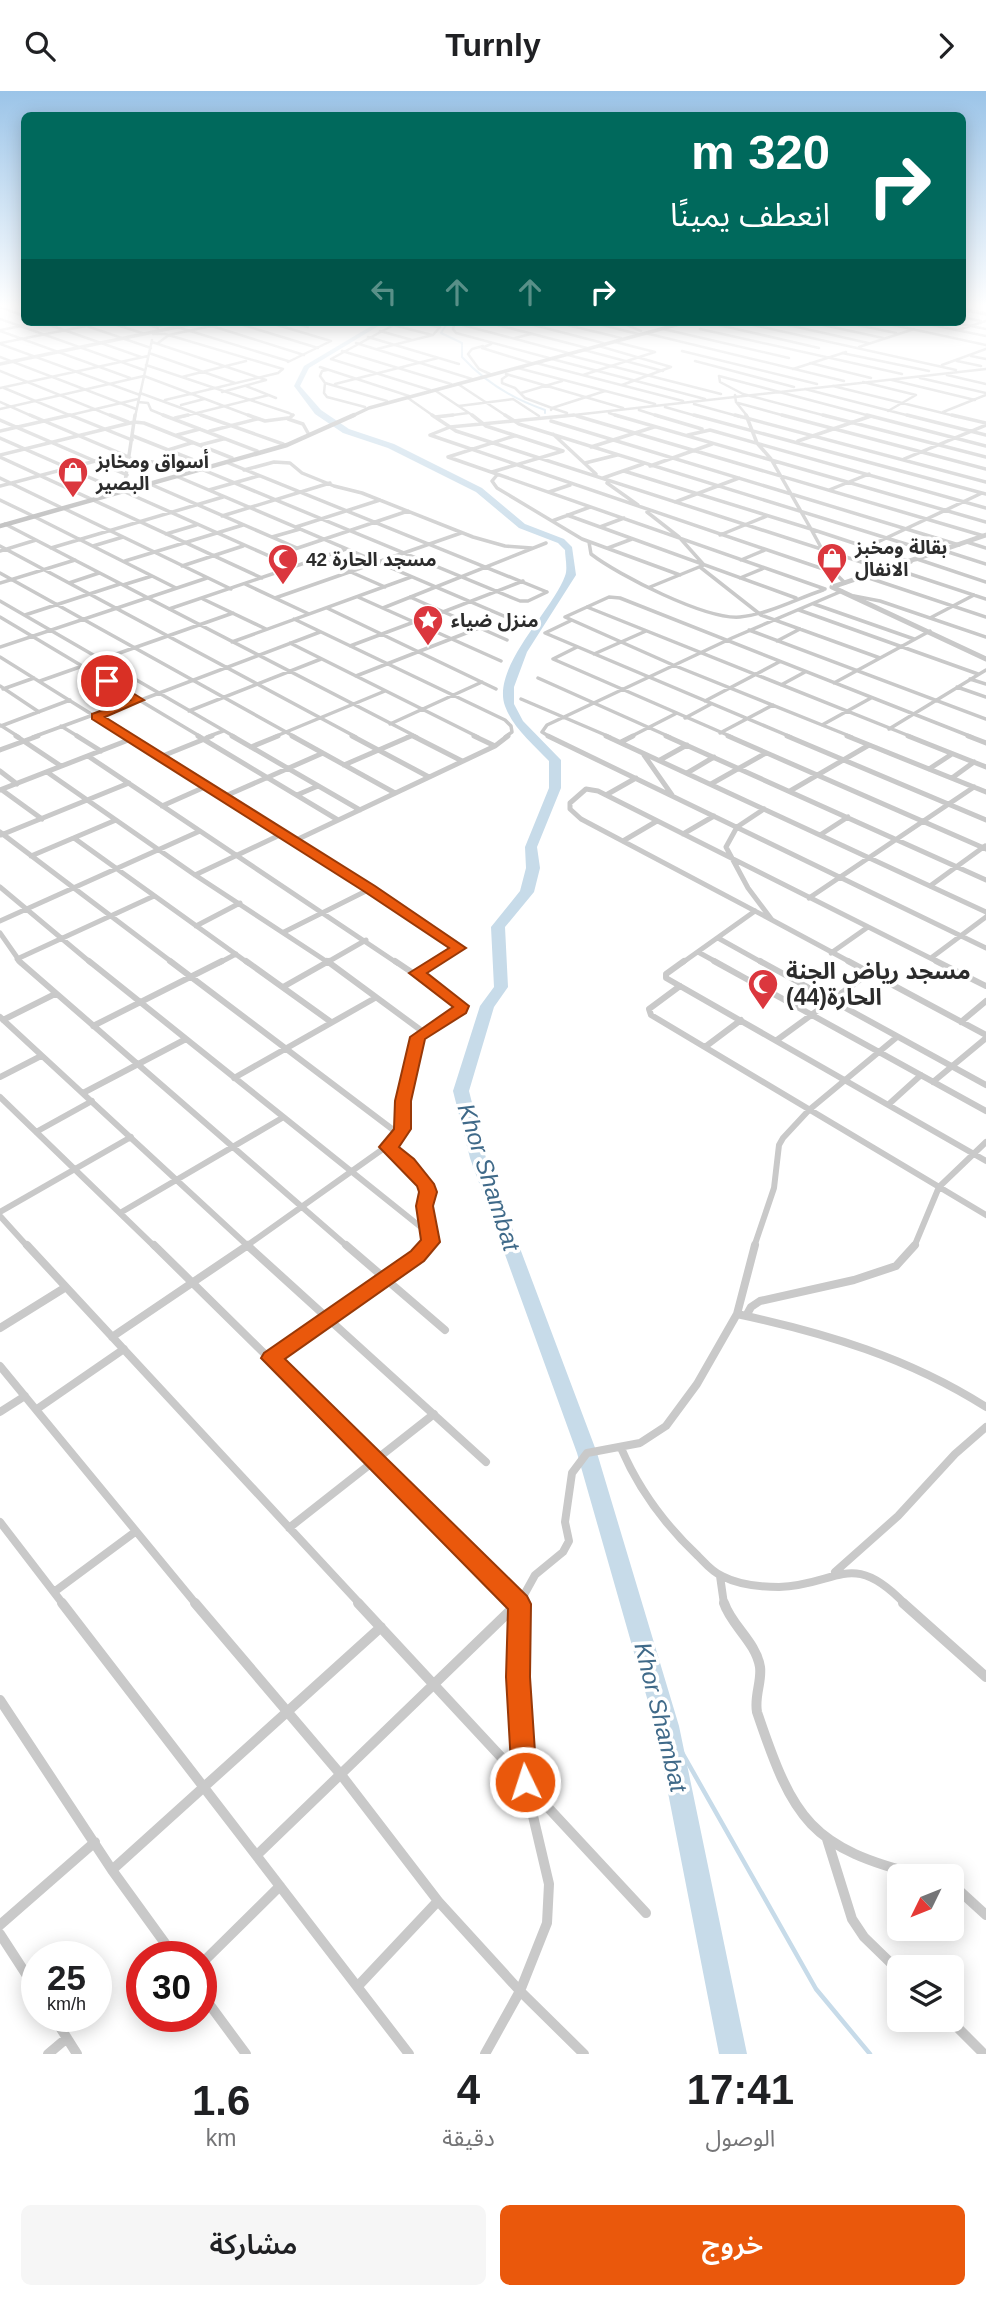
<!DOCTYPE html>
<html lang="ar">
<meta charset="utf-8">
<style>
:root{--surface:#fff;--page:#f6f6f6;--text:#202124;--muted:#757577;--accent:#ea580c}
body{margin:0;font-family:Helvetica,"Noto Sans Arabic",sans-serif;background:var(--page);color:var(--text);direction:rtl;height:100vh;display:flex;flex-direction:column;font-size:26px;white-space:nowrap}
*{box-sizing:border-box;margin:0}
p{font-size:23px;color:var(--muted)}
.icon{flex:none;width:38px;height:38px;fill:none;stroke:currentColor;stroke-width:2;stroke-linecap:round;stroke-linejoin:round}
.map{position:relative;height:1963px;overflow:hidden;direction:ltr}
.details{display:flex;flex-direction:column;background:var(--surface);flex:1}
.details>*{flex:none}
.hud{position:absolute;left:21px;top:21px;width:945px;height:214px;border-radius:10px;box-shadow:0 4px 18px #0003;direction:rtl;background:#00695c;color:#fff;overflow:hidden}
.needle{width:46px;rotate:227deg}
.controls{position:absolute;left:887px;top:1773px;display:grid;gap:14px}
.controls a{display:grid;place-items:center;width:77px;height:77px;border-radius:10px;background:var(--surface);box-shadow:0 4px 18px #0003;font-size:35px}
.speed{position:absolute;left:21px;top:1850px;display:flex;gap:14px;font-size:35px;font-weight:700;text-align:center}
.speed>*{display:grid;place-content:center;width:91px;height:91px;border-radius:50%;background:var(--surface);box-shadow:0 4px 18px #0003;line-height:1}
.speed small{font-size:18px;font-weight:400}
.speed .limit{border:10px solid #d22;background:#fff;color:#111}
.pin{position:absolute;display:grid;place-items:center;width:60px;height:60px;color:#fff;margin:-30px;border:4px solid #fff;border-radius:50%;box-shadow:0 2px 7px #0007}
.me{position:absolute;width:77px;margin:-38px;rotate:356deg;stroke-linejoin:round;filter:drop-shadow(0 0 5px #0008)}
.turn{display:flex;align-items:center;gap:24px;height:147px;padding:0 21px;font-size:32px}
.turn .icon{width:91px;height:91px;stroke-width:2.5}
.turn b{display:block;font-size:49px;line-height:60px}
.lanes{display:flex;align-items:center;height:66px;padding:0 21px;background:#0003;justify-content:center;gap:35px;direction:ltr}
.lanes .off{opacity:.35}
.eta{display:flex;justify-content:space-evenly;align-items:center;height:119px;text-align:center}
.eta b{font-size:42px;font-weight:600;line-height:49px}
.button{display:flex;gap:14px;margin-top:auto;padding:14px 21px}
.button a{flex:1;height:80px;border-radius:10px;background:var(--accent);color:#fff;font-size:28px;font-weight:600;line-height:80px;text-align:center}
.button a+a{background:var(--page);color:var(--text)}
header{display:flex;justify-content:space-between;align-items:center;height:91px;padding:0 21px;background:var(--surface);font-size:32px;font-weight:600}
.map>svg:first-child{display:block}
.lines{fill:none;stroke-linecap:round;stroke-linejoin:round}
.stream-far1{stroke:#c7dbe9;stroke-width:2}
.stream{stroke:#c7dbe9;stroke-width:4.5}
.river{fill:#c7dbe9;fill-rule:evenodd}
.minor-far5{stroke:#c9c9c9;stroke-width:2.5}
.minor-far4{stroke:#c9c9c9;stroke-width:3.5}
.minor-far3{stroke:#c9c9c9;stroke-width:5}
.minor-far2{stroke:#c9c9c9;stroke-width:6}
.minor-far1{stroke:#c9c9c9;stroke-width:8}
.minor{stroke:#c9c9c9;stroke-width:10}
.tertiary-far2{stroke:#c9c9c9;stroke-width:3.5}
.tertiary-far1{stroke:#c9c9c9;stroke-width:4.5}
.tertiary{stroke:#c9c9c9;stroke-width:5}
.secondary-far1{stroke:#b6b6b6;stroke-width:3.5}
.secondary{stroke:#b6b6b6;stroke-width:4.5}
.route{fill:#ea580c;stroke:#983908;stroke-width:2}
.labels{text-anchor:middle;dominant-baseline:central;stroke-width:7;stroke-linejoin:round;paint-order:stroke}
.far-poi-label{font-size:19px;font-weight:bold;fill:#2c2c2c;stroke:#fff;text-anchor:start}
.poi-label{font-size:23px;font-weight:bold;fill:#2c2c2c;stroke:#fff;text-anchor:start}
.water-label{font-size:24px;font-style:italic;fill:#406a89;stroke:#fff}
</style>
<header><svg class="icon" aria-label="forward" viewBox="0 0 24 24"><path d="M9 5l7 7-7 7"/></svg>Turnly<svg class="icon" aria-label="search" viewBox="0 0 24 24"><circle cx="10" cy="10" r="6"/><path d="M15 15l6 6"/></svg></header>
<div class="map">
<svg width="986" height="1963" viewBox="0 0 986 1963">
<rect width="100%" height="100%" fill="#fff"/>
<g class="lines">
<path class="stream-far1" d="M448,231L441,242L462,252V266C485,291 513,308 545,319V322"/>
<path class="stream" d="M667,1635L816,1898L870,1963"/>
<path class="river" d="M378,231H385L309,277L300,295L321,319L349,338L394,353L482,397L525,433L564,448L572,456L576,484L527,561L514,596V613L523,630L561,669V697L537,756L540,777L534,801L505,836L508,896L494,916L469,1000L486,1067L597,1362L679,1635L747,1963H719L655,1635L577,1362L470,1067L453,1000L480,915L494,896L491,836L520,800L526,777L525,756L549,697V670C533,653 513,637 505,615C491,576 553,519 565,485C568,478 565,466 565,459L558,452L519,437L476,401L388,357L343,342L315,323L294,295L304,275Z"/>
<path class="minor-far5" d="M19,212L24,214
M975,212L986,214
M0,216L24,225
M962,226L981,230
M0,228L144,279
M41,231L141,266
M75,231L151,257
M108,231L145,243
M141,231L158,237
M199,231L304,264
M233,231L318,257
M267,231L331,250
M288,231L308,236
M418,231L438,236L442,231
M455,231L453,238L456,242L549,267
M486,231L587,257
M522,231L603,252
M555,231L621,247
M590,231L638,243
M620,231L641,240
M706,231L819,257
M739,231L956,279
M775,231L868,252
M809,231L883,247
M843,231L896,242
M879,231L986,254
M917,231L986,245
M951,231L986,238
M455,232L568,262
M393,234L432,244
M158,235L179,231
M177,236L288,270
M663,238L789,267
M700,238L902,283
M1,239L40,231
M958,239L986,230
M0,240L130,287
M380,240L412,249
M645,242L844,290
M153,243H165L283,278L278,282L165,309
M368,246L459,273
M515,247L531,243
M152,251L266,289L222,301
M1,252L106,231
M158,252L169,244L230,231
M356,252L472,288
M0,253L140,304
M491,253L482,257L531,272
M483,255L472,258L468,263L479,278L490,283
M599,255L671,276L622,294
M859,256L914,238
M377,258L433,244L440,236
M584,259L663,280
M342,260L451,293
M682,260L817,293
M149,262L235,292
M842,262L929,280
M568,264L721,303
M971,265L986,268
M0,266L136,318
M331,268L430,299
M331,268L399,231
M552,268L705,308
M695,270L794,296
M957,270L981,275
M288,271L331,250
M536,272L683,310
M810,272L871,287
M146,274L289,322L293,324L291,326
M942,274L986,258
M320,276L409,305
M518,277L655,313
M793,278L846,261
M327,279L322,280L320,285L325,292L324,302L327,306L365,316
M0,280L114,326
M506,283L623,317
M508,284L502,288V292L515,297L525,307L552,317L551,319
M583,284L655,261L615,251
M947,284L986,293
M719,285L720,291L743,303L830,326
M719,285L874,326
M182,286L246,270
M920,287L986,302
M892,289L975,309
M863,291L916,304
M325,292L387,310
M335,293L438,267
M458,293L508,326
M246,295L276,307
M833,295L959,326
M0,297L148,265
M4,297L74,326
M805,298L914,326
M436,300L475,326
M140,302L206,326
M521,302L562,290
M735,304L736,311L748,326
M408,307L435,326
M0,311L34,326
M138,311L148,312L151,319L168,326
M738,312L789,326
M694,313L741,326
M181,314L204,308
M459,315L513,308L539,325
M665,316L700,326
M552,317L567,322
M552,317L605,300
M0,318L144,285L253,326
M639,319L661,326
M888,320L916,304
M943,321L986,304
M609,322L621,326
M62,326L138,308
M135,326L152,249
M181,326L269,304
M438,326L468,322
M556,326L986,278"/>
<path class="minor-far4" d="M30,324L122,363
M70,324L132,349
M110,324L128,331
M163,324L257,360
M201,324L283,353
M248,324L265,330L288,327
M293,324L288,328L303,333L308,342
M432,324L456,340L886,479
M472,324L486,335L563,360L492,381
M505,324L519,333L935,462
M574,324L450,336L430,344L835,482
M615,324L986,431
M655,324L702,338
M694,324L986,403
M735,324L986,391
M746,324L757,352L771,368L811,438L911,471
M782,324L986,378
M823,324L986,366
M867,324L986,355
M907,324L986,344
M952,324L986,332
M577,325L984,445
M435,326L453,324
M175,327L188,324
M0,329L127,384
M551,330L959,454
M0,340L70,324
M210,340L257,328
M553,343L596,383
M177,344L200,338
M688,344L710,339L986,417
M133,345L206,374
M514,345L448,366L825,498
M0,347L118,399
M798,350L871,325
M200,354L223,348
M591,356L654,336
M168,359L191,352
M0,364L134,331L144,332L232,367
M0,366L262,487
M904,368L986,334
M129,369L153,371L180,382
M226,371L547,501
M585,372L617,364
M650,375L712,353
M201,378L520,510H528L547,501
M244,379L274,371L290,372L302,382L334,395L362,402L473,446L505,455L532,457
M624,380L811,438L835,482L845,492
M497,384L492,390L497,397L582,448L680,484
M176,385L518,531
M0,387L60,416
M603,387L643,373
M607,392L638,414
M150,393L297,457
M0,395L122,363L130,367
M124,398L135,324
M209,399L258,385
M829,399L869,383
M123,400L294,476
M549,401L570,394
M0,409L31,424
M675,411L739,387
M63,417L231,498
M647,421L679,446L704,474L650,496
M567,424L796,507
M33,425L176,497
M222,425L330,392
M552,430L590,416
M5,433L417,646
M296,436L380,409
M600,436L624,427
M166,443L196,434
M720,444L767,425
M272,446L300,438
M589,451L591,463C618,484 706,529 740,526C769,523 796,508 823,499
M967,451L986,457
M0,455L356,646
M93,455L123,446
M867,456L982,402
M51,457L223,406
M608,457L632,448
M942,459L986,473
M0,460L36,449
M271,466L408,420
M319,467L385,496
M917,468L986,491
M741,469L765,459
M125,470L243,434
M182,475L243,455
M700,476L761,524L880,567
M892,477L986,508
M0,482L295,646
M866,486L986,526
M740,487L764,477
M0,492L75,469
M69,492L99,482
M245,493L309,523
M123,494L152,485
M854,505L880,510L986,546
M358,506L501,570
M410,506L507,549
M275,507L461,442
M203,508L266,538
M0,510L235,646
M814,513L914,548
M587,516L912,646
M327,517L496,598
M383,517L546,452
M169,518L346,458
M799,519L978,583
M443,521L523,490
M25,524L120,493
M0,526L201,646
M930,527L974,504
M294,528L505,629L511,635L512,641L505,646
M570,530L545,542L791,646
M749,539L986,628
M777,550L800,538
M232,551L411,486
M290,552L478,646
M350,555L414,531
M0,556L207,487
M577,556L553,568L732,646
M594,563L646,540
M0,566L128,646
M356,585L479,537
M538,587L670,646
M970,588L986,593
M40,590L233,522
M834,592L930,540
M781,594L805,581
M0,595L39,621
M957,596L986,606
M3,598L34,587
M521,608L610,646
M705,610L779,571
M189,620L321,568
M96,626L320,541
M685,627L711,613
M390,633L482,591
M0,634L19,646
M822,634L871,607
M1,635L70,609
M61,635L79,646
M889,638L986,579
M720,642L773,614
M33,646L93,624
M207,646L223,640
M274,646L385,600
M407,646L413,644
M550,646L542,641L547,634L732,547L842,500
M630,646L675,623
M852,646L673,574L565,526L609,506L620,507L972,646"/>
<path class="minor-far3" d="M16,645L61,675
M77,645L101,660
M126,645L459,857L434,872
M198,645L338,729
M232,645L360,719
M292,645L395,702
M352,645L429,686
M413,645L462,670
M548,645L986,857
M606,645L986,821
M666,645L986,789
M728,645L986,758
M787,645L986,729
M847,645L986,701
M908,645L986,676
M968,645L986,652
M621,651L633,645
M495,655L508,645
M251,656L278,645
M0,659L38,645
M644,664L672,704
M88,665L397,872
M160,666L212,645
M660,669L687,654
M344,674L411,645
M929,678L952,663
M0,680L17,693
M47,681L195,784L329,872
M687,682L714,666
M952,687L974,671
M711,693L766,662
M0,699L131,648
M2,699L42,728
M790,700L869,654
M297,704L318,695
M606,704L636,687
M223,706L323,662
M162,715L207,695
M764,718L737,736L726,756L748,797L772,829L852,872
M0,741L173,872
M683,743L714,725
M1,744L129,692
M820,744L848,726
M74,747L248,872
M294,750L495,655L474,645
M623,750L657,730
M31,765L116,729
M195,784L282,743
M930,795L985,755
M0,796L91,872
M809,807L974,696
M772,829L581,728L570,718V712L586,698L598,700L940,872
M0,830L200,740
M196,835L240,812
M284,841L370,798
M0,842L21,872
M718,847L763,872
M698,861L718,872
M831,862L868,836
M931,867L986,826
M17,868L154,805
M219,872L236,863
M326,872L366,849
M682,872L755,820"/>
<path class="minor-far2" d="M19,870L348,1156
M89,870L432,1145
M170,870L400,1044
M246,870L331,931
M327,870L422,940
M684,870L666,883V887L986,1070
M714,870L986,1020
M760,870L986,994
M848,870L986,944
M936,870L986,895
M416,882L437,870
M680,895L649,918L651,924L986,1124
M283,896L329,870
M0,926L249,1156
M3,929L55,903
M961,931L986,910
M93,935L222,870
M777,949L869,882
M705,956L741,929
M0,986L41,965
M234,987L375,907
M933,991L986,947
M83,1002L186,948
M0,1006L155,1156
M889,1013L921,984
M36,1041L92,1010
M387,1056L419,1083L426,1093L428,1102L424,1115L431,1151L426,1156
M0,1121L131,1046
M120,1122L282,1027
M0,1125L28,1156
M245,1156L397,1048L402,1038L403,1010L418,945L462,915L395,870
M754,1156L774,1097L779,1054L783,1047L809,1019L897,946
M914,1156L939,1096L986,1051"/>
<path class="minor-far1" d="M27,1154L360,1513
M154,1154L519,1513
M247,1154L486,1371
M346,1154L445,1239
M737,1223C826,1242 909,1267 986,1316
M746,1225L751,1216L760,1210L854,1189L896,1175L915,1154
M0,1237L66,1196
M112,1246L248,1154
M271,1267L417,1165L428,1154
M0,1275L196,1513
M37,1318L124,1258
M0,1321L25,1305
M621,1357C639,1399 664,1433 698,1465C705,1472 712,1481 722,1485C739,1494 760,1496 779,1496C839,1494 851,1457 905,1513
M0,1431L63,1513
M289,1437L434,1323
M835,1481L898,1425L955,1363L986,1336
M720,1485L724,1513
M54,1501L135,1441
M519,1513L535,1484L563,1461L569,1450L565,1431L572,1382L587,1362L640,1352L666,1335L697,1293L737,1223L755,1154"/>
<path class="minor" d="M62,1512L409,1963
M195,1512L342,1685L438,1810L520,1900L584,1963
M358,1512L646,1822
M724,1512C731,1534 756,1551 760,1576C762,1591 754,1605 757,1621C793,1728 810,1758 924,1785
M903,1512L986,1586
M0,1609L112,1779L175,1866
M827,1748L852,1828L864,1846L900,1881
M258,1763L518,1512
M112,1779L381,1536
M952,1793L986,1824
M0,1834L95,1751
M0,1843L37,1900
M201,1873L280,1795
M358,1895L438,1810
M201,1902L246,1963
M53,1925L77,1963
M949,1928L984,1963
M48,1963L67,1947
M485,1963L520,1900L547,1832L549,1793L525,1691L518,1586L520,1512"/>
<path class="tertiary-far2" d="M962,218L986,223
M0,273L201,231"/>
<path class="tertiary-far1" d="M916,468L986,444"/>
<path class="tertiary" d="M832,496L986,568
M832,496L921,466"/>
<path class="secondary-far1" d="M350,326L369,317L687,231"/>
<path class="secondary" d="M0,435L287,354L354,324"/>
</g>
<linearGradient id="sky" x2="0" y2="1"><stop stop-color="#9bc4e8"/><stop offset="0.44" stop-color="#fff"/><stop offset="1" stop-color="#fff" stop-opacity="0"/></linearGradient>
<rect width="986" height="487" fill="url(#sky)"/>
<path class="route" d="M103,588H110L144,609L105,626L375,795L466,857L427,882L469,915L466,922L425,948L411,1010V1038L399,1056L414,1068L434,1093L437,1101L433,1115L440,1151L424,1170L285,1268L527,1505L531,1513L530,1586L537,1691L534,1700L525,1704L516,1700L512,1691L506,1586L508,1518L261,1267L264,1262L411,1160L421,1149L416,1115L419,1101L417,1095L379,1056L394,1038L395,1010L410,946L453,916L409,882L449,857L365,801L92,628V623L130,609L103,592Z"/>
<defs>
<g id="shop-pin" transform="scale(1.575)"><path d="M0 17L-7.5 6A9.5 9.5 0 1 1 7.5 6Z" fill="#db373e" stroke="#fff"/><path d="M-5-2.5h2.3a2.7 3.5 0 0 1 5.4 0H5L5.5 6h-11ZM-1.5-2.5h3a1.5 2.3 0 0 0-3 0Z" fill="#fff"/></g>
<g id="mosque-pin" transform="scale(1.575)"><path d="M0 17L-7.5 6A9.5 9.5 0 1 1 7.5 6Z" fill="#db373e" stroke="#fff"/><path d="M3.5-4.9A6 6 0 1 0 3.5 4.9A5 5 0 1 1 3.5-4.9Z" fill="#fff"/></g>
<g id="sight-pin" transform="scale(1.575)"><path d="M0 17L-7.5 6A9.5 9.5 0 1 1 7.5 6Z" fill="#db373e" stroke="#fff"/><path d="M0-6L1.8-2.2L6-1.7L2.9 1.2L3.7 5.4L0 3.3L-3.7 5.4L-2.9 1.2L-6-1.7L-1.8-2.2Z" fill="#fff"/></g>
</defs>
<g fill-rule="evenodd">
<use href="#shop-pin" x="73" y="381"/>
<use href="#shop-pin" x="832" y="467"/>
<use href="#mosque-pin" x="283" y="468"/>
<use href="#sight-pin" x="428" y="529"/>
<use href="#mosque-pin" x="763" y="893"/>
</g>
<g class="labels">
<g class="far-poi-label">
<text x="96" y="370">أسواق ومخابز<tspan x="96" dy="22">البصير</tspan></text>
<text x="855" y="456">بقالة ومخبز<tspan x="855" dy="22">الانفال</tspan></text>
<text x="306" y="468">مسجد الحارة 42</text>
<text x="451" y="529">منزل ضياء</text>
</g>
<g class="poi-label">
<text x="786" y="880">مسجد رياض الجنة<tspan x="786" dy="26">الحارة(44)</tspan></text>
</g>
<g class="water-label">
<text transform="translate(489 1086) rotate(72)">Khor Shambat</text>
<text transform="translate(661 1626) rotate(76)">Khor Shambat</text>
</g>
</g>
</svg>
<div class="controls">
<a><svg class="needle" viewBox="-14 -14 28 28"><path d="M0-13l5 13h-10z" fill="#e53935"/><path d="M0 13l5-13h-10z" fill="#757577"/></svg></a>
<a><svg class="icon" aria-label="layers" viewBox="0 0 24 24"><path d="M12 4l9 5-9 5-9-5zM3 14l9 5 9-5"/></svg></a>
</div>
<div class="speed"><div>25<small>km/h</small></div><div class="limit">30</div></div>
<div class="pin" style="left:107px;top:590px;background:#d93025"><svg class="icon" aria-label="arrive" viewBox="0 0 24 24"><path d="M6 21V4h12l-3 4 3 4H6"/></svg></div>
<svg class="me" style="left:525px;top:1691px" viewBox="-20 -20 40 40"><circle r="17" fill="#ea580c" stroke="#fff" stroke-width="3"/><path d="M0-11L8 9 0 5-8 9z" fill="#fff"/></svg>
<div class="hud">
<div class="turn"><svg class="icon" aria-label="right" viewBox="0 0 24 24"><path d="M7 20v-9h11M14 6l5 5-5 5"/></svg><div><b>320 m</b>انعطف يمينًا</div></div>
<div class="lanes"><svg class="icon off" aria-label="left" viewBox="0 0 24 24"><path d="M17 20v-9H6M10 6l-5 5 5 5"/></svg><svg class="icon off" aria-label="ahead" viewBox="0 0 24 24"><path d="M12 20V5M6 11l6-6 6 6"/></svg><svg class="icon off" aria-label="ahead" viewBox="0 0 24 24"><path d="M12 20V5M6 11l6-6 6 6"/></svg><svg class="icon" aria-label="right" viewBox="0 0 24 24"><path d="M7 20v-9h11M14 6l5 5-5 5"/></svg></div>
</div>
</div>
<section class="details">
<div class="eta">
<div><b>17:41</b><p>الوصول</p></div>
<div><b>4</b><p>دقيقة</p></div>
<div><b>1.6</b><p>km</p></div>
</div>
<div class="button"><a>خروج</a><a>مشاركة</a></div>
</section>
